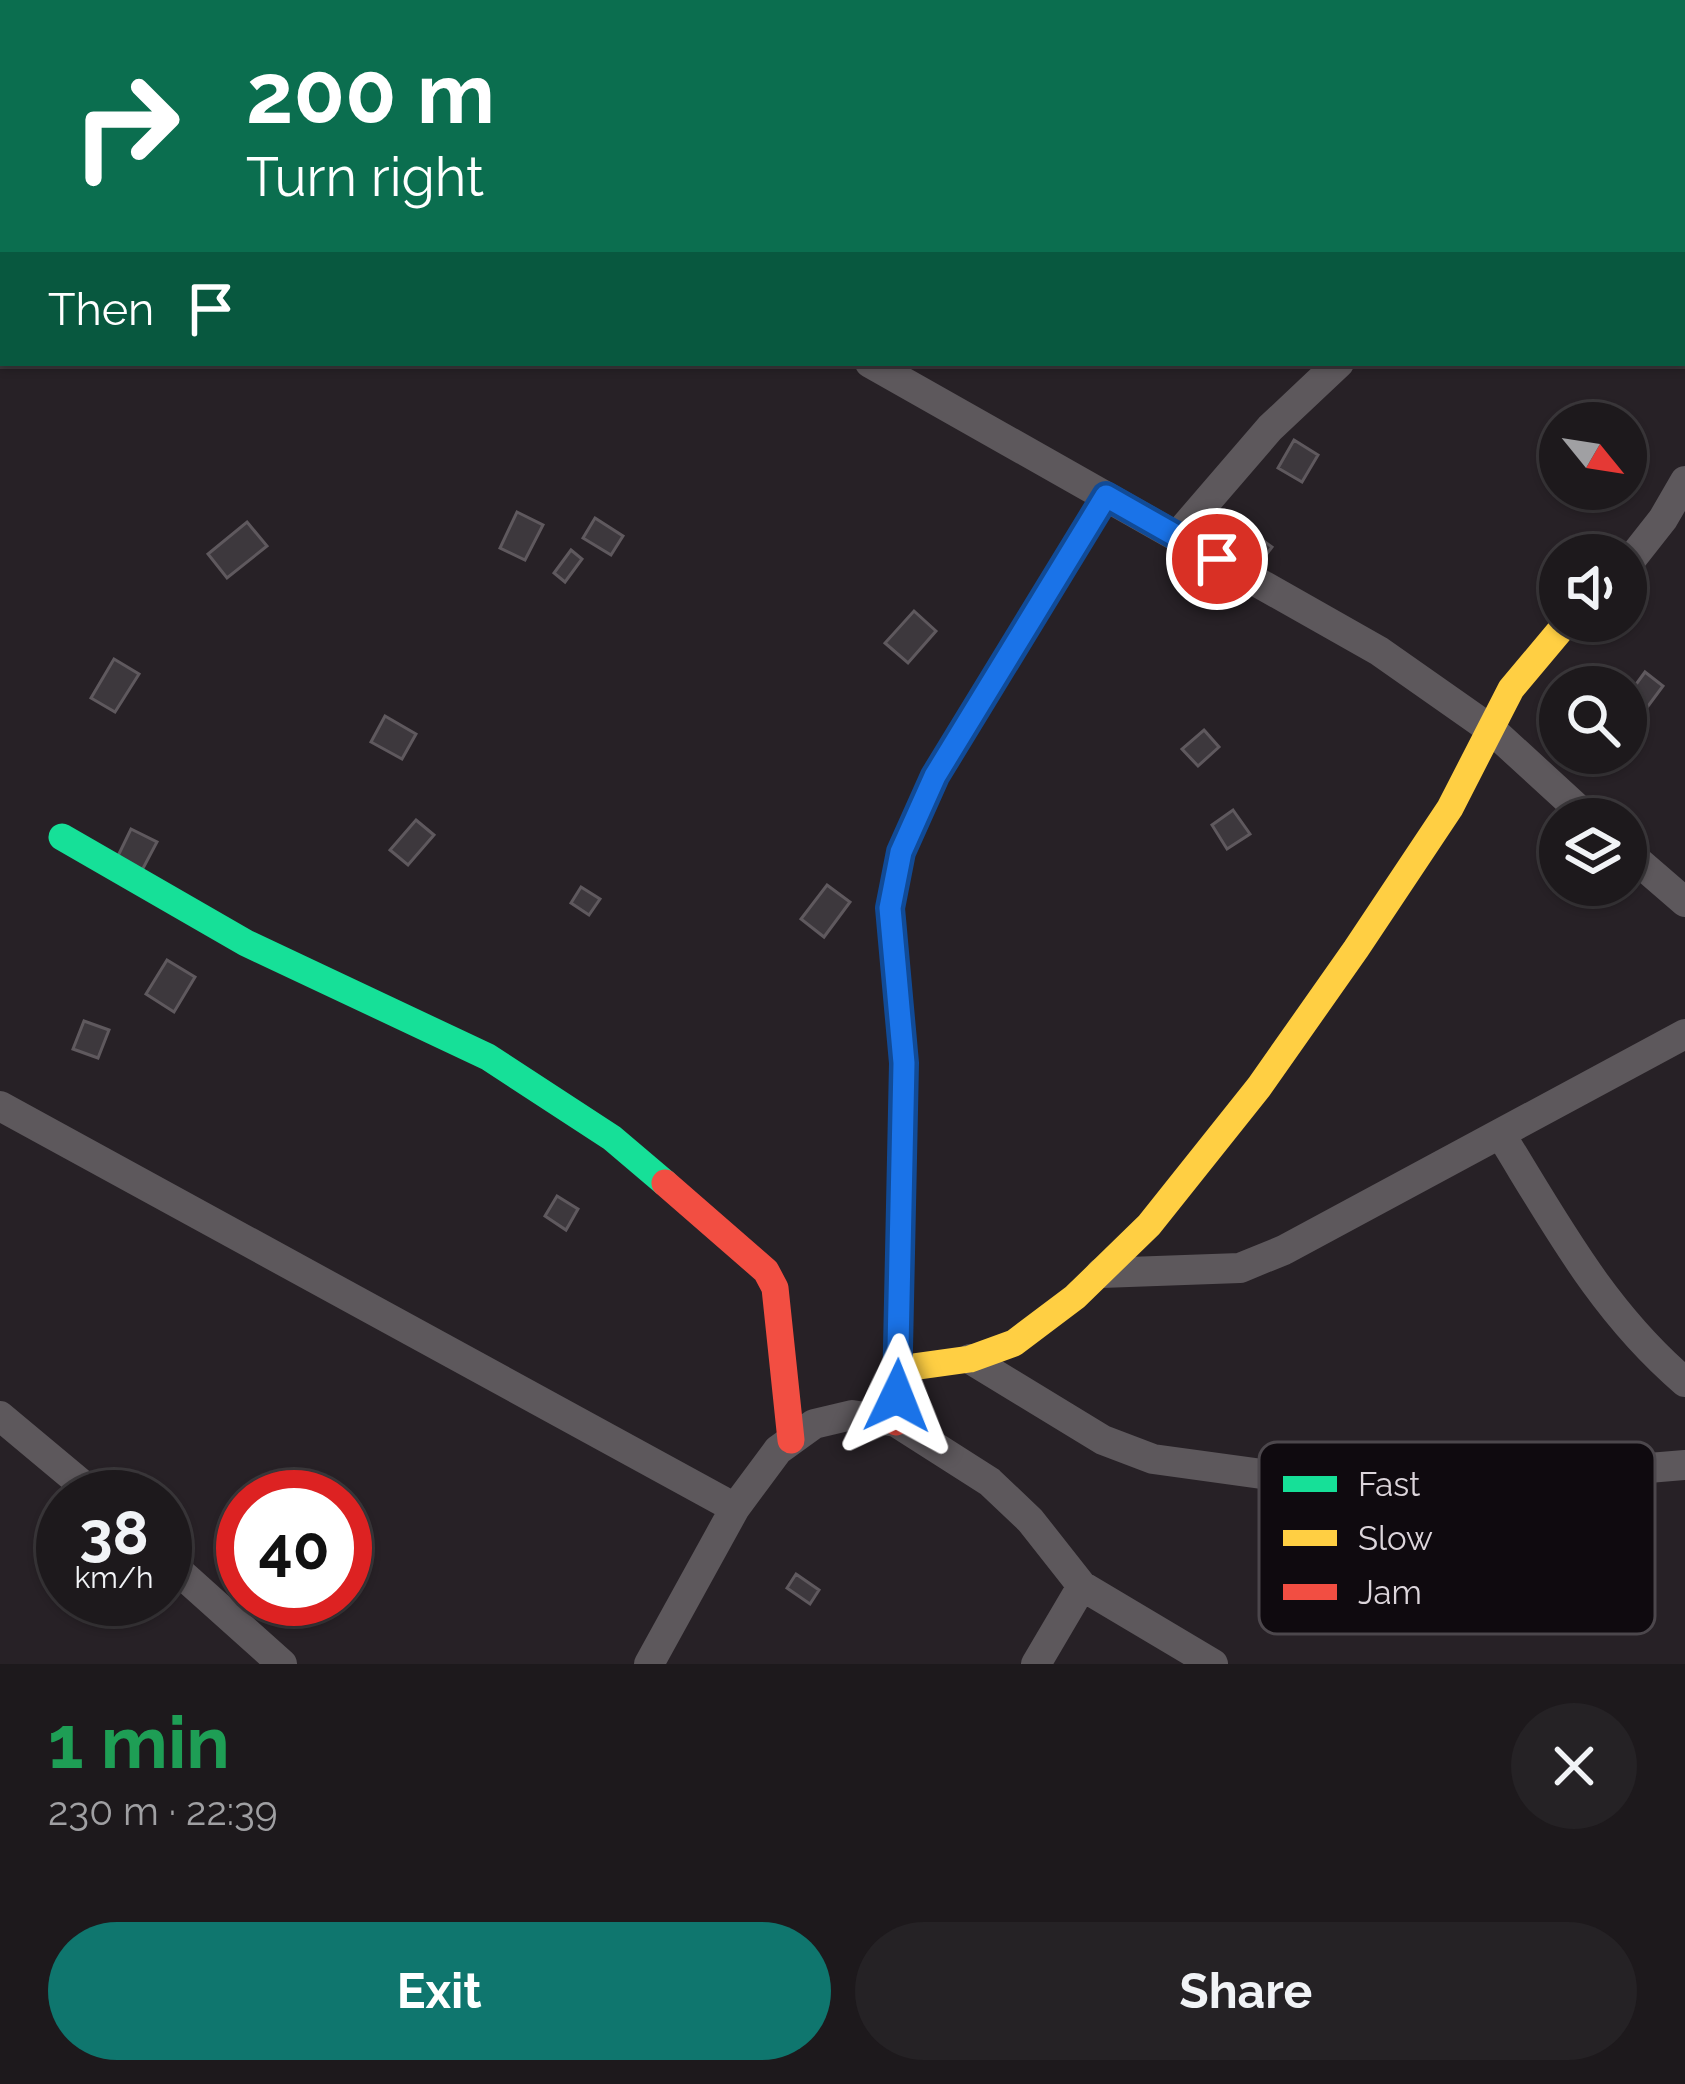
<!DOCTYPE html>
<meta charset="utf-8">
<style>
:root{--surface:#1d191c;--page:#252225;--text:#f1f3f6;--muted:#a0a0a3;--line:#3b383b;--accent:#0f766e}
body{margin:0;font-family:Raleway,sans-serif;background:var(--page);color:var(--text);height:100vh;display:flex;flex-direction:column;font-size:45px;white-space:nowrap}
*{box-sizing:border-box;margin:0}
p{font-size:39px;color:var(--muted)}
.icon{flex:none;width:66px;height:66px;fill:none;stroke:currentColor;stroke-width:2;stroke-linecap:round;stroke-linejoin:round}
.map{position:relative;height:1664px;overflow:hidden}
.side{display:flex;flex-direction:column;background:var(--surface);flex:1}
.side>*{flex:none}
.banner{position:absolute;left:0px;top:0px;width:1686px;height:366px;box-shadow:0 3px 9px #0004,0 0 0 3px var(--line);background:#0b6e4f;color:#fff;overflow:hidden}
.needle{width:78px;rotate:120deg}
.tools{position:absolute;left:1539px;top:402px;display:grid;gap:24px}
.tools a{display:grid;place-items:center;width:108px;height:108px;border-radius:50%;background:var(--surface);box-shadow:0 3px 9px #0004,0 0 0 3px var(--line);font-size:60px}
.speed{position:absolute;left:36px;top:1470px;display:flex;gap:24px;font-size:60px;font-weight:700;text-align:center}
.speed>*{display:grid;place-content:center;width:156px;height:156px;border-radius:50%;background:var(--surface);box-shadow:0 3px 9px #0004,0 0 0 3px var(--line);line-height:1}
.speed small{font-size:30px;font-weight:400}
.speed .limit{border:18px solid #d22;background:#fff;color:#111}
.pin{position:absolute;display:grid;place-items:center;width:102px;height:102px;color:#fff;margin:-51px;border:6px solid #fff;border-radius:50%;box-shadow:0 3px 12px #0007}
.me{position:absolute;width:132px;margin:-66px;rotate:2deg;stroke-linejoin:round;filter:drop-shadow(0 0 9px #0008)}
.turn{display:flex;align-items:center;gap:42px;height:252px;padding:0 48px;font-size:54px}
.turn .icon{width:156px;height:156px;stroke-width:2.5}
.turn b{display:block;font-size:84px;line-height:102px}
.then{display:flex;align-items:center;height:114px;padding:0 48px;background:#0003;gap:24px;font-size:45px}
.round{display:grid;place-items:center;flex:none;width:126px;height:126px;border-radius:63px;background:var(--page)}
.headline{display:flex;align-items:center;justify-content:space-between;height:204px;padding:0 48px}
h1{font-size:72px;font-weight:700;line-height:90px;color:#1e9e55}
.button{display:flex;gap:24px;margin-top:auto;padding:24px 48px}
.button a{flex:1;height:138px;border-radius:72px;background:var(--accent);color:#fff;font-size:48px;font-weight:700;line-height:138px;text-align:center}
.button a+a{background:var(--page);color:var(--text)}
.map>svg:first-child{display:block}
.building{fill:#3d383d;stroke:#5f595e;stroke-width:3}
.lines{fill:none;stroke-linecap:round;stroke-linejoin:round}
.street{stroke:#5d585c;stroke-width:30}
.fast{stroke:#16e098;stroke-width:27}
.slow{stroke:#ffcf43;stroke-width:27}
.jam{stroke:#f24e42;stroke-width:27}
.route-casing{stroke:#114b97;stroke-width:30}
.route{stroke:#1a73e8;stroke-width:21}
.key{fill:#0f0a0f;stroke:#4c474c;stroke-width:3}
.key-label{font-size:33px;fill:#dcd5db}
</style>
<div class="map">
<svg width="1685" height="1664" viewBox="0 0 1685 1664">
<rect width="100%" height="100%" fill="#272126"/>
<path class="building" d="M1294,440L1318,455L1302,482L1278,468Z
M517,512L543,525L525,560L500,548Z
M595,518L623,536L611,555L583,538Z
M1237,521L1272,547L1257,567L1222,542Z
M247,522L267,546L227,578L208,554Z
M571,550L582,559L565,582L554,573Z
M914,611L936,631L908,663L885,643Z
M114,659L139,674L115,712L91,698Z
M1645,672L1663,686L1640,717L1626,707V698Z
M385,716L416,734L402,759L371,742Z
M1204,730L1219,747L1198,766L1182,749Z
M1233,810L1250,834L1227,849L1212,825Z
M416,820L434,835L408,865L390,850Z
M131,829L157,842L140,874L115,862Z
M827,885L850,902L824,937L801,919Z
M581,887L600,899L589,915L571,903Z
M167,960L195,977L174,1012L146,994Z
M84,1021L109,1030L98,1058L73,1049Z
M557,1196L578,1209L566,1230L545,1216Z
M796,1574L819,1590L810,1604L787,1588Z"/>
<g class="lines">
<path class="street" d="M324,0L328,3
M95,3L96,0
M1035,3L1036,0
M1461,3L1464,0
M0,203L3,198
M870,363L1379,651L1493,731L1589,819
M1177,536L1270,428L1339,363
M1626,566L1663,519L1685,481
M1626,851L1685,902
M0,1106L735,1508
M1501,1135C1557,1226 1603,1312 1685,1382
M1101,1273L1240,1268L1284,1250L1685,1034
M970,1359L1103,1440L1153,1459L1276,1476L1387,1481H1493L1685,1465
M0,1416L97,1497
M165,1559L282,1664
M1082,1586L1213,1664
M649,1664L735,1508L778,1450L814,1424L852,1415L896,1422L990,1482L1030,1520L1082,1586L1036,1664"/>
<path class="fast" d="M62,837L246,943L488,1057L612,1138L665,1183"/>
<path class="slow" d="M898,1369L970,1359L1014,1343L1075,1297L1149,1225L1259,1087L1356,949L1450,808L1511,689L1568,621"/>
<path class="jam" d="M665,1183L766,1271L775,1288L791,1440
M896,1422L904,1063L890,908L901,852L935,776L1106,496"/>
</g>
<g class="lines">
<g class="route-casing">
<path id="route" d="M897,1396L904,1063L890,908L901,852L935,776L1106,496L1217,559"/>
</g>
<use href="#route" class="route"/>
</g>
<rect x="1259" y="1442" width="396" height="192" rx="18" class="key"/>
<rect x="1283" y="1476" width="54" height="16" fill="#16e098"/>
<rect x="1283" y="1530" width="54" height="16" fill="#ffcf43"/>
<rect x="1283" y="1584" width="54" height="16" fill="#f24e42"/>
<g class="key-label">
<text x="1358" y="1496">Fast</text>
<text x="1358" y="1550">Slow</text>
<text x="1358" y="1604">Jam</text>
</g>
</svg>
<div class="tools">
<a><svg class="needle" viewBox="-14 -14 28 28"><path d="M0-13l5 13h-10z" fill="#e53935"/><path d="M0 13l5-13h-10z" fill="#a0a0a3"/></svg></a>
<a><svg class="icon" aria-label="sound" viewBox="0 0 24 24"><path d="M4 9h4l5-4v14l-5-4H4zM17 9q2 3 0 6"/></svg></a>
<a><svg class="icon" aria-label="search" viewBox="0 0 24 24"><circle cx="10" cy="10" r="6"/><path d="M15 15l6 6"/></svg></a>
<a><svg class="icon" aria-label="layers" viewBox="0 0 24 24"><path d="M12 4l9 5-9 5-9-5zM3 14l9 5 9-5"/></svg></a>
</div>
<div class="speed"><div>38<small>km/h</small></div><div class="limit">40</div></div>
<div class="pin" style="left:1217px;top:559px;background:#d93025"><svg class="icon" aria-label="arrive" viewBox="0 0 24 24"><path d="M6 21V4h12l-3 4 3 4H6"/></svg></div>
<svg class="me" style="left:897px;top:1396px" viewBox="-20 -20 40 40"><path d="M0-17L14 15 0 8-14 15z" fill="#1a73e8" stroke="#fff" stroke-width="4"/></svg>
<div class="banner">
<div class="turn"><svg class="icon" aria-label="right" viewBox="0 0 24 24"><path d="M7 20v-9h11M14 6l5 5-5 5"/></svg><div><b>200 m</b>Turn right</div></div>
<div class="then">Then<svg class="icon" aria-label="arrive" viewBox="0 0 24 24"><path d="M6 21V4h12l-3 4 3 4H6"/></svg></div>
</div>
</div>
<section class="side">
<div class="headline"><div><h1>1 min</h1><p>230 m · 22:39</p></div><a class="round"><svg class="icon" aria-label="close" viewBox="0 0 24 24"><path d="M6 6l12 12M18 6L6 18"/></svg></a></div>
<div class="button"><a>Exit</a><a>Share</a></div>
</section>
